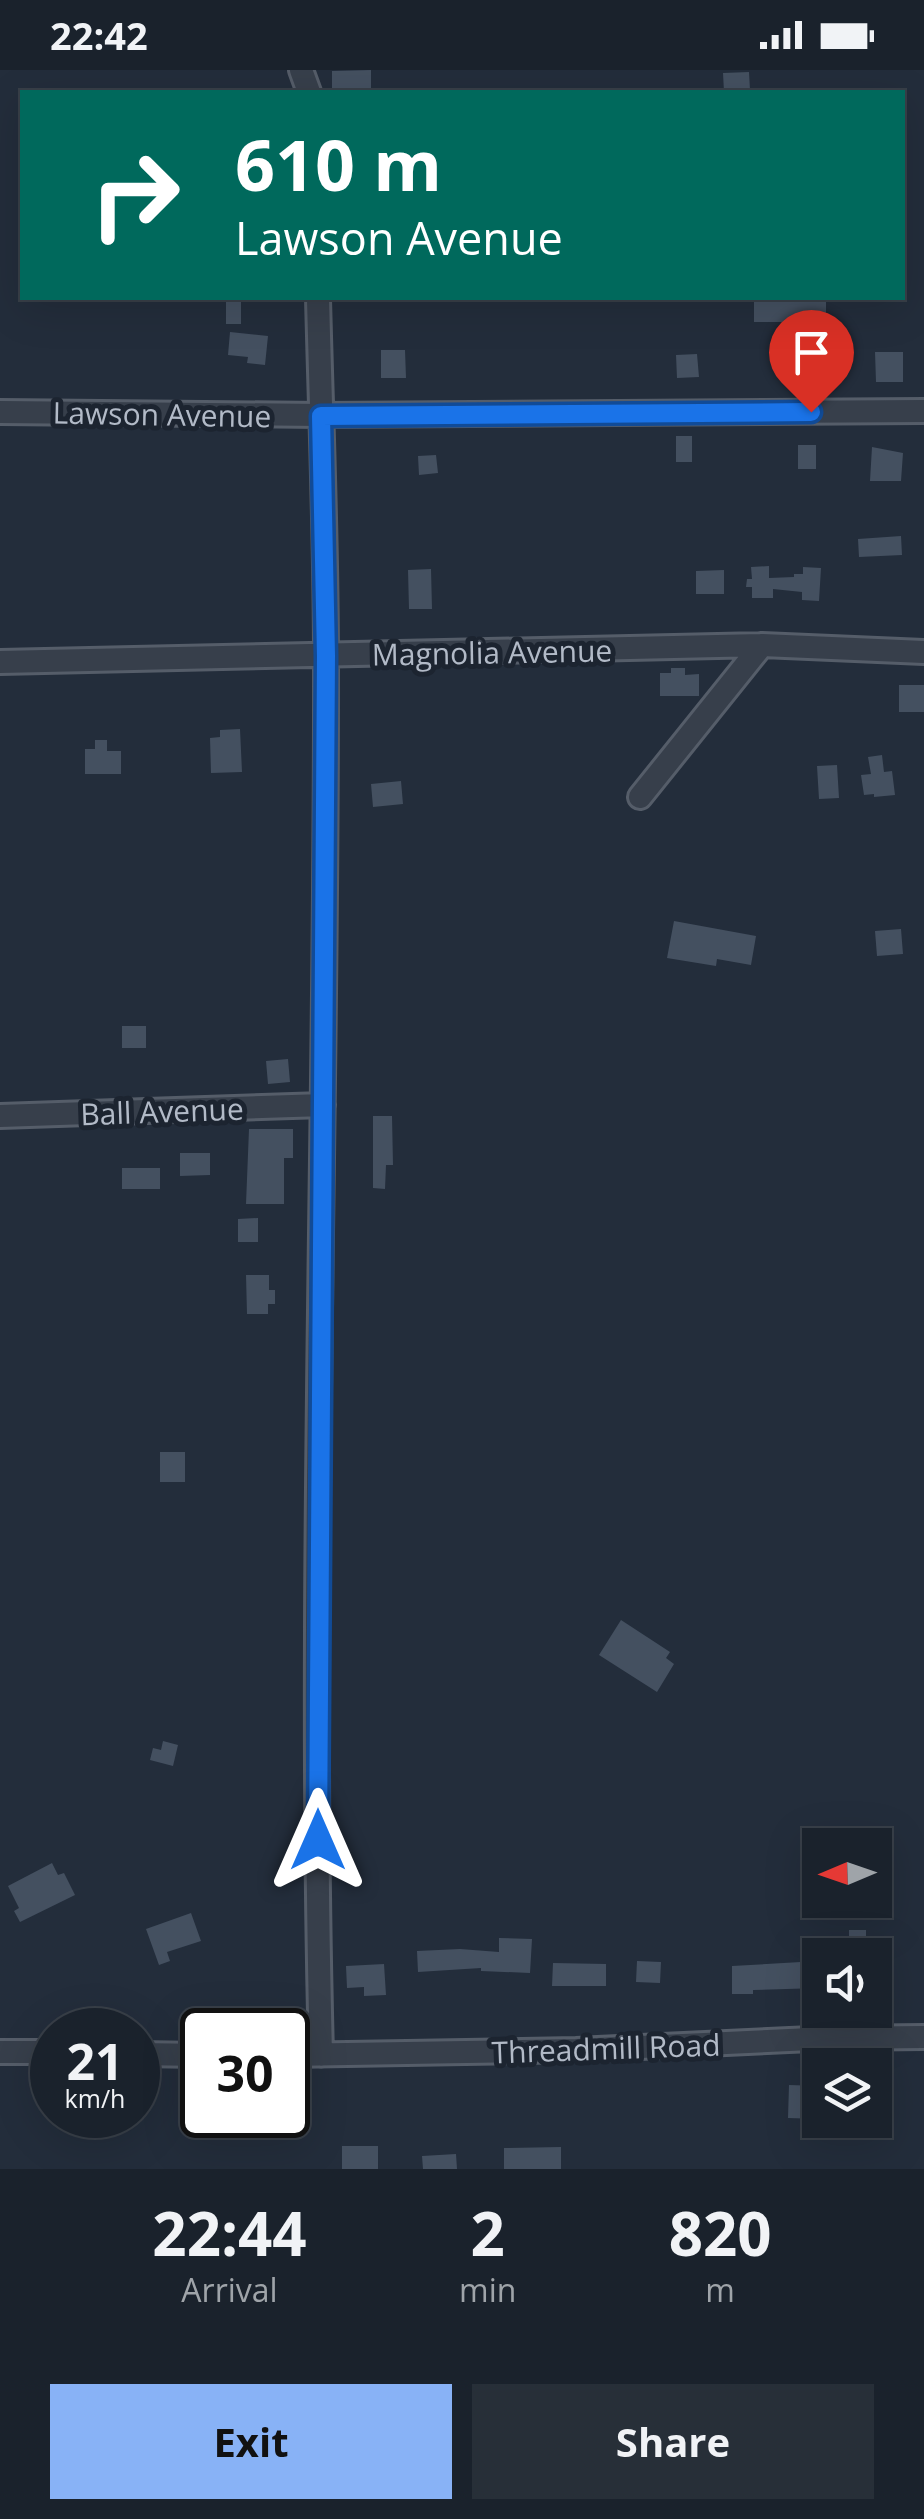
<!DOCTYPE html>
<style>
:root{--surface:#1a222c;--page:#272f38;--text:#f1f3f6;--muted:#9fa4a9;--line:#383f48;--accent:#88b2f6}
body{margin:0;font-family:"Open Sans",sans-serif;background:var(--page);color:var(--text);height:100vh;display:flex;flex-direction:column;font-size:38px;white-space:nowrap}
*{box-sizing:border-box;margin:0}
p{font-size:32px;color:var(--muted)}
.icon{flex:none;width:55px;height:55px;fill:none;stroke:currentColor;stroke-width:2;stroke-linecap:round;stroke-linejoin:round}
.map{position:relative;height:2099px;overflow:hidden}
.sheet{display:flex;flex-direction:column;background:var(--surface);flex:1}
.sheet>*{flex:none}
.top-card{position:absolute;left:20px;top:20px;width:885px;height:210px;border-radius:0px;box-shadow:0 10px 40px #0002,0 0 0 2px var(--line);background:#00695c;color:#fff;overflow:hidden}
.needle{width:65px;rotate:268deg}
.tools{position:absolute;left:802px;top:1758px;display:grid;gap:20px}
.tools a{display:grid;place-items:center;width:90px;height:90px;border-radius:0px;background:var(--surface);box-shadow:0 10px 40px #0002,0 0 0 2px var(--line);font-size:50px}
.speed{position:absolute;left:30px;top:1938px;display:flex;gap:20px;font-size:50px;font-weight:700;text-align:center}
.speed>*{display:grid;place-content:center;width:130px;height:130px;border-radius:50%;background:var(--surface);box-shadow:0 10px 40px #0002,0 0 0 2px var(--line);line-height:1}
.speed small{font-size:25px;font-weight:400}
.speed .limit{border:5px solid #111;border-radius:15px;background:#fff;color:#111}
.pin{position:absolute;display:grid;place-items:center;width:85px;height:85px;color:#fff;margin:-102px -42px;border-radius:50% 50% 50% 0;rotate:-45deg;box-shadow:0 0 10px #0007}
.pin .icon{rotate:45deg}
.me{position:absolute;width:110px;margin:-55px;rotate:0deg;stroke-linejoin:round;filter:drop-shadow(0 0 8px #0008)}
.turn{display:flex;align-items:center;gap:35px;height:210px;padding:0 50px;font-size:45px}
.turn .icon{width:130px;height:130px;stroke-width:2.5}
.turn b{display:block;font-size:70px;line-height:85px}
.eta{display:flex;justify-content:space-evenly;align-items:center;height:170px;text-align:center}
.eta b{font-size:60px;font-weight:700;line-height:70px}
.primary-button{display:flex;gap:20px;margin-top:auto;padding:20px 50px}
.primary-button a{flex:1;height:115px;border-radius:0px;background:var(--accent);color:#111;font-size:40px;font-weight:700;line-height:115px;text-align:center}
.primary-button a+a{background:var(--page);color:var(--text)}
.status{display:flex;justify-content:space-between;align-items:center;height:70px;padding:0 50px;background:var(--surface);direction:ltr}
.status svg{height:28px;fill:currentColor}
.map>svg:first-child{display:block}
.building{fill:#445060}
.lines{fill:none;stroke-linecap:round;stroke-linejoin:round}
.minor-casing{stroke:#555d69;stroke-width:28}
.minor{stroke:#373f4b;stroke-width:22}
.route-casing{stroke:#114b97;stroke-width:25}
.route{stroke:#1a73e8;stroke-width:18}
.labels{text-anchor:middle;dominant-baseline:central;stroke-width:10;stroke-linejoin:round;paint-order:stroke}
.street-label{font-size:30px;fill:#b2bac7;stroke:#1c2430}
</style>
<div class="status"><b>22:42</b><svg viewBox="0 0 49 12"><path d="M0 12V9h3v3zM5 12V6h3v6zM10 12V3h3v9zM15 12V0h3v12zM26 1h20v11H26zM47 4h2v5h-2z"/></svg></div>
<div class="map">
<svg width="924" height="2099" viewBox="0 0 924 2099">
<rect width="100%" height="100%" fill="#232d3b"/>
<path class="building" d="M371,0V20H332V1Z
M749,2L750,20L724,22L723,3Z
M754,228H826V252H813V257L797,258V252H754Z
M226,231L241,232V254H226Z
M230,262L268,266L265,295L247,293L248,287L228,285Z
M381,280H405L406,308H381Z
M875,282H903V312H876Z
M697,284L699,307L677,308L676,285Z
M676,366H692V392H676Z
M798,375H816V399H798Z
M872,377L903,383L901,411H870Z
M436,385L438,403L419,405L418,386Z
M901,466L902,485L859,487L858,469Z
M769,496V508L794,507V504H803V497L821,498L819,531L802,530V522L773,519V528H752V517H746L747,509H752L751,497Z
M431,499L432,539H409L408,500Z
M724,500V524H696V501Z
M671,598H685V605L699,604V626H660V603H671Z
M899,615H924V642H899Z
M240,659L242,702L211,703L210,668L220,667V660Z
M95,670H107V681H121V704H85V679H95Z
M882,685L884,702L892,701L895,725L874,727V724L864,725L861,705L871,704L868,687Z
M837,695L839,728L819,729L817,696Z
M401,711L403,734L373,737L371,714Z
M674,851L756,866L751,895L717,889L716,896L667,888Z
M901,859L903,884L877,886L875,861Z
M122,956H146V978H122Z
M288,989L290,1012L268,1014L266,991Z
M373,1046H392L393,1095H386L385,1119L373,1118Z
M249,1059H293V1088H284V1134H246Z
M180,1083H210V1105L180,1106Z
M122,1098H160V1119H122Z
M258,1148V1172H238V1149Z
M246,1205H269V1220H275V1234H268V1244H247Z
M160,1382H185V1412H160Z
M621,1550L670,1582L666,1588L674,1594L657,1622L599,1585Z
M163,1671L178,1675L173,1696L150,1690L153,1678L161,1680Z
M52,1793L58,1805L64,1803L75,1825L20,1852L14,1841L19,1838L8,1816Z
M191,1843L201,1871L167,1882L170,1891L159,1895L146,1859Z
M849,1860H866V1885H849Z
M499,1868L532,1869L530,1903L481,1901V1898L418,1902L417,1881L460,1879L499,1882Z
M875,1883H890L889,1914H875Z
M637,1891L661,1892L660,1913L636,1912Z
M818,1891L819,1918L753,1920V1924H732V1896Z
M553,1893L606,1894V1916H552Z
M384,1894L386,1925L364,1926V1917L347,1918L346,1896Z
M789,2015L820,2016V2049L788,2048Z
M342,2076H378V2099H342Z
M561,2077V2099H504V2078Z
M456,2084L457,2099H423L422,2086Z"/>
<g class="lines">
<g class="minor-casing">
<path id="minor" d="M301,0L309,22
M318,228C321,348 326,469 326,589C327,1054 309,1520 321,1985
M0,342L321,345L924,341
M0,592L762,575L924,582
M640,727L762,575
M0,1046L323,1035
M0,1982H52
M138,1984L202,1985
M288,1985L576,1980L833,1968L924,1967"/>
</g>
<use href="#minor" class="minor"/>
</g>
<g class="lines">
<g class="route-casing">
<path id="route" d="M318,1770L326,586L321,346L811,342"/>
</g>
<use href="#route" class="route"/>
</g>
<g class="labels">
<g class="street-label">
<text transform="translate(162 344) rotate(1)">Lawson Avenue</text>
<text transform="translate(492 582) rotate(-1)">Magnolia Avenue</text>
<text transform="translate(162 1041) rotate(-2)">Ball Avenue</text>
<text transform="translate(606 1978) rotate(-2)">Threadmill Road</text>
</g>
</g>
</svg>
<div class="tools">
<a><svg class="needle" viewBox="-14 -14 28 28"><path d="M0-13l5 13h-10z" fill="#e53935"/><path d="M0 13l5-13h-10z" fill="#9fa4a9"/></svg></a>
<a><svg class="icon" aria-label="sound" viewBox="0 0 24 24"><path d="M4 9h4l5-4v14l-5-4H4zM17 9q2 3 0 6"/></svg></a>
<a><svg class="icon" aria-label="layers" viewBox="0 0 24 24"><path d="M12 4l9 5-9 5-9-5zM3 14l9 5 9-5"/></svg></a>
</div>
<div class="speed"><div>21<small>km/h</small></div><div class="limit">30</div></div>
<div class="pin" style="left:811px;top:342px;background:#d93025"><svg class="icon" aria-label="arrive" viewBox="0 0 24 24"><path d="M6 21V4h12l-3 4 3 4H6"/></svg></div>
<svg class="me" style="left:318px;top:1770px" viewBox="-20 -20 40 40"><path d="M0-17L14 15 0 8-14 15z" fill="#1a73e8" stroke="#fff" stroke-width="4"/></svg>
<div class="top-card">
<div class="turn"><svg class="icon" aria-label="right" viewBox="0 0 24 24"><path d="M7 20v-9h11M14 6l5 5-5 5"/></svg><div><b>610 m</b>Lawson Avenue</div></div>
</div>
</div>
<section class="sheet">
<div class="eta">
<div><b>22:44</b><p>Arrival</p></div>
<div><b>2</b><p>min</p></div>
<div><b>820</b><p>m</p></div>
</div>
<div class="primary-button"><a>Exit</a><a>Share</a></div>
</section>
